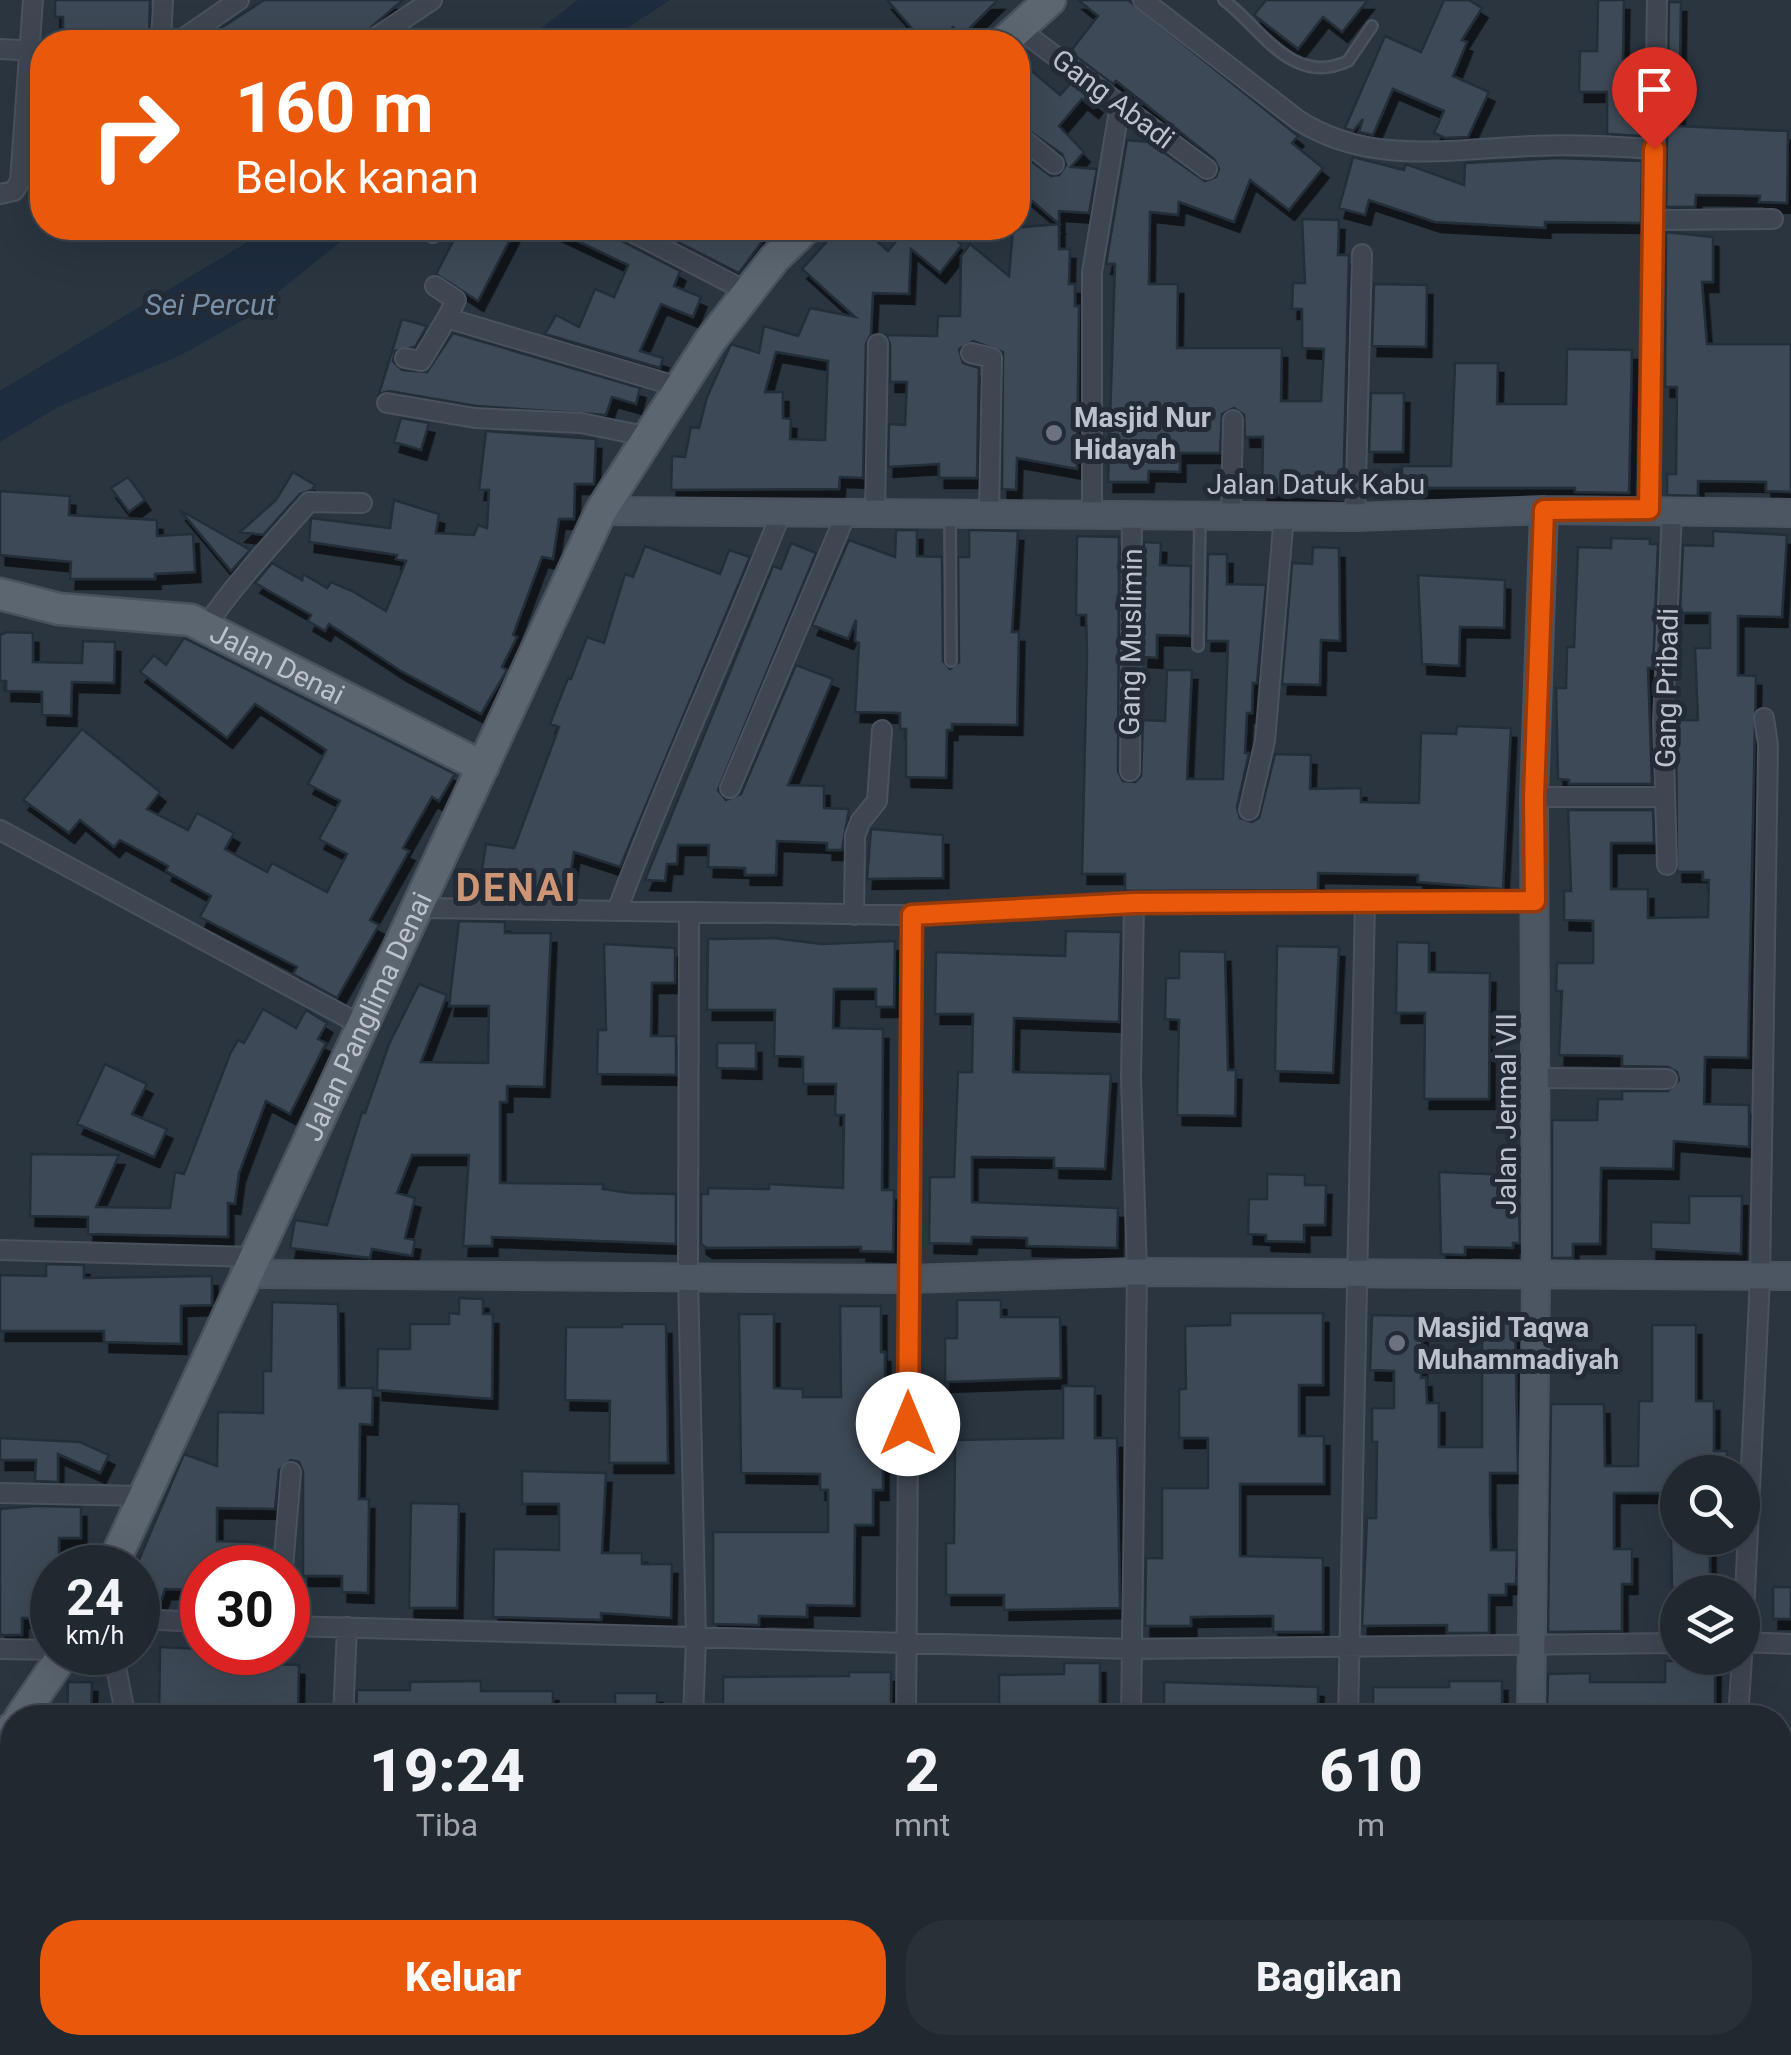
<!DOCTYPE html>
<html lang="id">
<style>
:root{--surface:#202830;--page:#283038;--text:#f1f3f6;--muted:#a2a6ab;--line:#3d444c;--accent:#ea580c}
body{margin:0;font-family:Roboto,sans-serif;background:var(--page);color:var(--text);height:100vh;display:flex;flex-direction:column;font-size:38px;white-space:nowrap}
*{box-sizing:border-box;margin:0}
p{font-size:32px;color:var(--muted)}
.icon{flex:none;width:55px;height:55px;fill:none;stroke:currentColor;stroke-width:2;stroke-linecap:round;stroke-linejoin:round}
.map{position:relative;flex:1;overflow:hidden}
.side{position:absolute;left:0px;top:1705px;width:1792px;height:350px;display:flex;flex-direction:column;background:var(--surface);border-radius:40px 40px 0 0;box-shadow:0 10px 40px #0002,0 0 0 2px var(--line)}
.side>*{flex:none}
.guide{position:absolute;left:30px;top:30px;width:1000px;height:210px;border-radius:40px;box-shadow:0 10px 40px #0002,0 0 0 2px var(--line);background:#ea580c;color:#fff;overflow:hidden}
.tools{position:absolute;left:1660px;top:1455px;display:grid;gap:20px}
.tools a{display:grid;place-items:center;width:100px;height:100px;border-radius:50%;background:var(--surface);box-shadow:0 10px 40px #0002,0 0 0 2px var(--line);font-size:50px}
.speed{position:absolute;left:30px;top:1545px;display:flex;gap:20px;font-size:50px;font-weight:700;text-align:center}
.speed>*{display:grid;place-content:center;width:130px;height:130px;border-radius:50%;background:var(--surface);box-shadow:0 10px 40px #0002,0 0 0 2px var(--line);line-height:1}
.speed small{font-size:25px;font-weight:400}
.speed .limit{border:15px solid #d22;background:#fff;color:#111}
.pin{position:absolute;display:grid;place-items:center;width:85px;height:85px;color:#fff;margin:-102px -42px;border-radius:50% 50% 50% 0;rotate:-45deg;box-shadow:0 0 10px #0007}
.pin .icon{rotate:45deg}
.me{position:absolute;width:110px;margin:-55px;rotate:0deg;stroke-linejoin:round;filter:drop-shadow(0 0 8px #0008)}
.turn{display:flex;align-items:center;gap:35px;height:210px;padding:0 40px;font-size:45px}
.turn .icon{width:130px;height:130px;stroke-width:2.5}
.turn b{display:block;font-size:70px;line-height:85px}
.eta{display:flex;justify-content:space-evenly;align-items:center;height:170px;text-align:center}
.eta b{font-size:60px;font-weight:800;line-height:70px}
.button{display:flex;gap:20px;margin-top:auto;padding:20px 40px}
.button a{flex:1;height:115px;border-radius:40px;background:var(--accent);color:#fff;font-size:40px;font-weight:800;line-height:115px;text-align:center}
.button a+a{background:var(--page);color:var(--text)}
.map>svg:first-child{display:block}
.water{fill:#1d2c3e}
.building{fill:#3c4956;stroke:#242d38;stroke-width:2.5;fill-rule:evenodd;filter:url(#shadow)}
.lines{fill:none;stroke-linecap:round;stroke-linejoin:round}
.lane-casing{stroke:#4a525d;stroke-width:14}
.street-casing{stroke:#4a525d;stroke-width:22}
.secondary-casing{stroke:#4a525d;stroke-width:30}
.primary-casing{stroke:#4a525d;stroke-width:35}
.lane{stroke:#3e4651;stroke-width:9}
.street{stroke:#3e4651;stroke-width:18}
.secondary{stroke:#4c5663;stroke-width:25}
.primary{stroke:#5c6670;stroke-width:30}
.route-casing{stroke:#983908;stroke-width:25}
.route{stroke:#ea580c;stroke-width:18}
.worship-dot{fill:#6b7280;stroke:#222b36;stroke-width:4}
.labels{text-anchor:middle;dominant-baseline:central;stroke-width:10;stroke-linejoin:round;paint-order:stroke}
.street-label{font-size:28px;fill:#bbc2cb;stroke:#222b36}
.poi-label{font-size:28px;font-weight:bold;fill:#bbc2cb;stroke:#222b36;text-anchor:start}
.water-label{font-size:30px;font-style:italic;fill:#778ea6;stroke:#222b36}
.district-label{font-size:38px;font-weight:bold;letter-spacing:2.5px;fill:#cd9573;stroke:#222b36}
</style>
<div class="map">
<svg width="1791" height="2055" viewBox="0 0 1791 2055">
<defs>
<filter id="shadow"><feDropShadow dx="5.5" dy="10" stdDeviation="0" flood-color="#0009"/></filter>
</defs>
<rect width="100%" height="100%" fill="#2a3540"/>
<path class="water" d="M578,0H670L606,42H523Z
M271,228H358L243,320L181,355L58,407L0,442V391Z"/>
<path class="building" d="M55,0H150L149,42H63V17H55Z
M264,0H403L354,42H219L215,32Z
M887,0H998L962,36L953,27L938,42H924Z
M1078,0H1128L1298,136L1292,143L1323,168L1289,210L1250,180L1234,222L1179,202L1178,215L1150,212L1149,284H1178L1177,348H1282L1281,401H1321L1324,349L1302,348V309H1292L1293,283H1305L1302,219L1339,220L1338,255H1349L1343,500L1262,494L1263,437H1245L1244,415L1234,408L1222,414L1220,453H1180V472L1149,471L1148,482H1108L1115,264H1106L1127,140L1149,142L1205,181L1216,177L1219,169L1214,159L1116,81L1113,84L1070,52L1098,16Z
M1266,0H1368L1342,32L1323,17L1298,49L1254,15Z
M1444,0H1469L1482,8L1462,40L1467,42L1453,76L1489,92L1468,137L1445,138L1434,133L1444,111L1393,89L1373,135L1359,132L1363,119L1353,131L1345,128L1385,36L1421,52Z
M1598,0H1624L1623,59H1644L1642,136L1607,134V92H1579L1580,51H1597Z
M1669,2H1681L1679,126L1788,131L1787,203L1759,202L1760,196L1696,195L1695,207H1666Z
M1026,66L1060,95L1071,83L1097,103L1093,108L1082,99L1059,126L1084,152L1071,167L1097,169L1089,213L1059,211V249H1070L1069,284H1075V306H1079L1077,469L1017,458L1016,490L1002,489L1003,352L973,341L959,349L963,363L979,368L977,478H939V464L888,467L889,424L905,425L907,382H890V344L886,335L937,336L938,316H960L961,256L970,244L1009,276L1013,228L1059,224L1018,189V170L1028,159L1051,176L1059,175L1066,165L1062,154L1018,123V77Z
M1353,157L1404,170L1406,164L1464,185L1465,163L1557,158L1642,161L1641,223L1545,222V228L1435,222L1369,200L1365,215L1339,208Z
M460,228H516L478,301L436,274Z
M550,228H612L618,239L680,271L674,286L701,297L693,317L661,304L640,351L663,358L660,368L545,334L556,315L579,327L595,289L614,297L628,265Z
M650,228H696L715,237L720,228H772L739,273Z
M839,228H862L888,251L907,228H941L962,245L940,273L911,249L909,294L873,293L871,334L866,344L863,478L840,477L839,489L671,490L672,456L685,457L691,427L699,428L707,397L731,344L759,353L764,326L798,336L810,308L855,317L802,269ZM776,352L828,361L825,440L790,439L791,419L783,418V392H765Z
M1666,232L1713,237V282H1702L1707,344H1791V492L1766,491V482L1698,481V496L1667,495V474H1676L1677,387H1665Z
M1374,284L1427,285L1426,347L1372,346Z
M402,319L427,326L415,347L395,351L393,361L402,370L427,372L453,333L640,388L636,404L612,397L606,415L476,406L389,391L379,394Z
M1567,349L1632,350L1629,493L1575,492V488H1421V498L1401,499L1402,466H1451L1455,363H1498L1497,404H1566Z
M1371,393H1404L1403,452H1369Z
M401,418L429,423L421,450L394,442Z
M486,431L596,439L594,484H575L574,519H559L553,559L542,557L513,635L517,637L502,667L507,670L481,714L401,671L329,624L325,631L308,621L311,615L255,583L272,563L302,580L303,574L327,588L331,582L352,591L386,611L406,561L396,559L397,555L309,542L311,518L390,528L394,500L439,514L436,533L474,535L478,525L487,528L489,490H479Z
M293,472L315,485L312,490L300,494L263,535L240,532L276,500Z
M128,477L145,500L129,512L111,488Z
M0,491L70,496L69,515L157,520V536L193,534L195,572L155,574V579H70L71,562L0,555Z
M180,510L250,550L231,571Z
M896,530H917V556L942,557L943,661L950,669L959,662L958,557H969V530L1018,531L1012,632H1019L1017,725L952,724V730H947L946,778L906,777V729H900V713L855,712L859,643L855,641L856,620L848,639L812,625L849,540L895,557Z
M1713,531L1787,535L1782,617L1738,616V675L1756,676L1748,1058L1705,1057L1704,1104L1749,1105V1147L1674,1141L1673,1169L1601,1168L1600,1244H1573V1258H1552V1120H1597L1598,1099H1622V1091H1668L1679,1080L1677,1072L1668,1067L1622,1066V1056L1559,1055L1562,991H1556L1557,963H1593V921L1564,920V891H1571L1568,810H1653L1654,843H1611V889H1648V918L1708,917L1709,880H1703V872H1677L1676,720H1698L1695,648H1710V613H1680L1683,545L1713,546Z
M1077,536L1119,537L1118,771L1123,781L1135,782L1141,776L1143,720L1165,721L1167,670H1192L1187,779H1223L1228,641H1206L1208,554H1227V584L1266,585L1257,683H1253L1252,713H1247L1245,753H1249L1237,807L1240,818L1252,822L1259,818L1275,754L1311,755L1310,789L1361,788V802L1419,803L1421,733L1456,734L1457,726L1511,728L1503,889L1418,882V875L1318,873V890L1125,891V874H1082L1087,655L1086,615H1076Z
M1611,538L1650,539V544H1658L1653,668H1648L1652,784H1569V780L1558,779L1556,688H1566L1567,647H1574L1578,547L1611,548Z
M1144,542L1161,543L1160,565L1191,566L1190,636L1157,635V658L1143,657Z
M791,543L816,553L718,790L726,800L741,794L796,665L833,679L788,785L824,786V808L849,809L842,850H827V843L777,841L776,875H745V868L708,867L709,845H678L677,864H667L665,881L645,880L773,566L781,569Z
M645,546L720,574L729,550L750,557L620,867L574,852L567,896L480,882L486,844L514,848L559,727L550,724L568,678L571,679L587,637L604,643L625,574L633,577Z
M1313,547L1339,548L1340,641L1321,640L1320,685L1282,684L1292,563L1312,564Z
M1418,575L1505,580L1504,628L1460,627L1459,666L1422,664Z
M7,632L33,633V662L82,663L83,641L115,642L114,683L72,682L71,716L42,715V692L6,691V681H0V635Z
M184,638L455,774L439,801L432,797L403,848L409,851L370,920L379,925L337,998L293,974L297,967L200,917L211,896L166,871L168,866L120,840L114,847L80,820L69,833L23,800L82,729L160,792L147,809L188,830L197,813L234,833L225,849L267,872L272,863L327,892L347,854L319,839L340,801L308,784L326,750L255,704L227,738L140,672L154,655L166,665Z
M871,829L943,835V878L867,879Z
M459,921L505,922V933H551L544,1087L507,1086V1102H500V1183L603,1184V1189L630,1193L676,1194V1244L492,1237V1246H463L469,1155H412L397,1193L415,1198L405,1238L415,1240L412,1256L372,1249L370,1258L290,1248L295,1220L327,1225L362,1112L365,1113L389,1044L419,984L447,995L421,1062L488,1063L489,1006H449Z
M1066,931L1121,932L1119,1022L1014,1018L1013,1072L1111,1074L1105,1169L1054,1168V1158L972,1157V1202L1118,1208L1117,1248L1027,1246V1238L972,1237L971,1244L929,1243L930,1177H954L958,1072H972L973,1014H935L936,952L1065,956Z
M773,938L822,944L895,941L894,1007H876V989H834L833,1028L883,1029L882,1190H894L893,1252L861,1251V1247L707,1248L701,1244V1194H708V1188L769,1189V1184L843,1188L844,1115H835L836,1084H803V1057L774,1056L775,1010H707L708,939Z
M1397,942L1429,943V972L1490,973L1489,1099H1424L1425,1013H1396Z
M604,944L675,948V983H652L651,1036H676V1075L597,1074L598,1030H606Z
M1277,946L1339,947L1333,1073L1275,1071Z
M1179,951L1225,952L1228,1070H1236L1235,1116L1177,1115L1179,1020L1165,1019L1166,978H1179Z
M263,1009L296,1028L306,1010L327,1023L318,1039L326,1043L290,1114L266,1101L239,1173L235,1204L228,1203V1237L88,1234V1217L30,1216L31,1154L119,1155L96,1207L170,1208L175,1172L184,1174L230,1054L238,1040L244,1043Z
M717,1043H756V1069L717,1068Z
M105,1064L147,1084L132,1114L167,1129L154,1157L77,1124Z
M1439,1172L1511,1175V1209L1519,1210L1520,1243H1513V1248L1465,1247V1255L1441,1254Z
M1267,1174L1305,1175V1185H1326L1325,1225H1304V1242L1266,1241V1235L1248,1234L1249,1199H1267Z
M1689,1196H1742L1741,1254L1651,1249V1222L1689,1223Z
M46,1264L84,1265V1278L212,1276V1305L181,1306V1344L104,1342V1331H0V1275L46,1276Z
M459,1298L483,1299V1314H493L492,1399L377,1390L378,1349H410V1324H449V1313L459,1314Z
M957,1300H1001V1317H1060L1061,1378L945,1382V1338H957Z
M272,1302L338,1304L339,1388H373L372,1425L360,1424L359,1499H369L368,1593L342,1592V1576H303V1472L299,1462L291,1460L279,1470L275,1509L217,1508V1541L254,1542L253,1568H202V1590L165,1589L159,1607L138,1603V1562L184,1454L217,1466L218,1412L263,1413V1371H271Z
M840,1306H881V1352H885V1389H874V1436H883V1490H873V1525H855L854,1606L807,1605V1617L759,1616V1625L713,1624V1532H828V1490H820V1474L741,1473L739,1314H774V1388L803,1389V1397H841Z
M1230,1313H1323V1385H1299V1436H1324V1484H1240V1556L1323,1558V1632H1273V1616L1191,1617V1626H1145L1146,1558H1162V1488H1208V1438H1179V1389H1186L1185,1326L1230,1325Z
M1372,1315L1423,1316L1421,1378L1426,1377L1427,1403H1439V1447H1482V1317L1515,1318L1518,1473H1490V1512L1491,1550H1517L1516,1584H1506V1595H1489V1633H1447V1625L1362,1626L1367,1518H1376L1377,1442H1372V1408H1394V1371L1370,1370Z
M622,1324H666L668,1463H609L610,1401L565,1400L566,1327H622Z
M1652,1325H1696V1401H1714V1451H1727V1472H1678V1493H1614V1549H1632V1584H1622V1631L1548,1632L1551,1404H1604L1605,1466H1638L1639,1401H1652Z
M1063,1386H1095V1438H1117L1120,1608L1004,1610V1595H946V1543H954L955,1440L1063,1438Z
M0,1438L80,1442L109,1455L100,1473L58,1454V1482L35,1481L36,1460H0Z
M522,1471L606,1473L602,1553H642V1564H672L671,1618L601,1613V1620L493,1617L494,1549L559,1550V1504H522Z
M411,1503L459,1504L457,1608H409Z
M35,1506L81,1507V1538H59V1568H52V1618H22V1635H0V1509Z
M1671,1538H1710V1588H1672Z
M1773,1587H1791V1619H1773Z
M160,1647L269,1652V1664L299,1665L298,1718L231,1712V1706L188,1705V1718H159Z
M1665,1661H1715V1718L1547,1715L1548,1674L1590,1673V1682H1665Z
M1064,1663H1100V1718H999V1675L1064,1674Z
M849,1672H891V1718H723V1677L849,1676Z
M481,1681V1691H553V1718H356L357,1690H410V1682Z
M1449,1681H1502V1718L1373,1716V1687H1449Z
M68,1682H92L91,1718H67Z
M1164,1682L1318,1687V1718H1164Z
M615,1693H657V1718H615Z"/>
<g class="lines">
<g class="lane-casing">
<path id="lane" d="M1224,0C1262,29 1292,87 1348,61L1372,26
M950,516L951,661
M1198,646L1200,519"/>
</g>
<g class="street-casing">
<path id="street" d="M1143,0L1298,120C1370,166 1449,149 1530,146C1571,144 1613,146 1653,149
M1019,29L1207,169
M161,42L163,0
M178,42L239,0
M369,42L432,0
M0,49L39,51
M1018,135L1054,164
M0,194L14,191L20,181L33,0
M1653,220L1773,219
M624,228L748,292
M433,233L441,228
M435,286L456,300L447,318L679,387
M971,353L992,358L989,513
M405,358L421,361L447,318
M387,403L475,418L581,423L645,436
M1649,509L1657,1
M875,514L878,344
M1092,514V272L1120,105
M1231,514L1233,420
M1355,517L1362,254
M206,626C237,581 273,543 309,502L362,503
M1130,771L1132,513
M730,788L846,514
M1534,797H1665
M1249,810L1265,741L1284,515
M0,830L363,1026
M1667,865L1663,720L1672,511
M420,908L912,915L1134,903L1535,901
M617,911C667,776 728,647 781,513
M689,912L688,1275L696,1639L693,1718
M854,915L855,836L860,822L877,801L882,730
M1535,1078L1667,1079
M0,1250L254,1257
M0,1493L144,1496
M283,1568L291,1472
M138,1619L202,1622
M288,1626L1132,1649L1678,1643
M1742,1642L1791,1644
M0,1649L52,1650
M113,1652L126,1718
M1742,1657L1760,1277L1768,745L1764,718
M343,1718L347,1627
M906,1718L912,915
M1131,1718L1137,1272L1131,1078L1134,903
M1348,1718L1365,902
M1738,1718L1742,1658
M0,1953H12
M1780,1994H1791
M441,2042V2055
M1098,2042V2055
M1653,2042L1662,2055
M304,2055V2042
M802,2055L803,2042
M963,2055V2042"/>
</g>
<g class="secondary-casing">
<path id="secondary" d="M601,511L1355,517L1544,510L1791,513
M244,1274L907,1279L1137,1272L1791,1276
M1531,1718L1536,1278L1534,797L1544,510
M1531,2042V2055"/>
</g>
<g class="primary-casing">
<g id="primary">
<path d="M1004,42L1050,0"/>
<path id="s1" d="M0,594L59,609L191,620L483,767"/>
<path id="s2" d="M111,1568L601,511L710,341L774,259L806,228"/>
<path d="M20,1718L65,1652"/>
<path d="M0,1745L12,1728"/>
</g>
</g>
<use href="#lane" class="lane"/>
<use href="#street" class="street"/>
<use href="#secondary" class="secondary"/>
<use href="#primary" class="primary"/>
</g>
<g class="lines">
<g class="route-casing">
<path id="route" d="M908,1424L912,915L1134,903L1535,901L1534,797L1544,510L1649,509L1654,149"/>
</g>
<use href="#route" class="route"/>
</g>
<g class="worship-dot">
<circle cx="1054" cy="433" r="10"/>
<circle cx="1397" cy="1343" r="10"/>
</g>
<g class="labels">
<g class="street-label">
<text transform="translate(1113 99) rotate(37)">Gang Abadi</text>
<text x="1316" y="484">Jalan Datuk Kabu</text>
<text transform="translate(1131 642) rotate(-89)">Gang Muslimin</text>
<text stroke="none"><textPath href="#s1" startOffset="290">Jalan Denai</textPath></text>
<text transform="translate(1667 688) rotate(-89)">Gang Pribadi</text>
<text stroke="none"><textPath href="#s2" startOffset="608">Jalan Panglima Denai</textPath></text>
<text transform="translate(1506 1114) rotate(-90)">Jalan Jermal VII</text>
</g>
<g class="poi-label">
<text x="1074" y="417">Masjid Nur<tspan x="1074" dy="32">Hidayah</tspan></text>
<text x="1417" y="1327">Masjid Taqwa<tspan x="1417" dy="32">Muhammadiyah</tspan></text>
</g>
<g class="water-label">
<text x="210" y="304">Sei Percut</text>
</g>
<g class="district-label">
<text x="517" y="888">DENAI</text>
</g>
</g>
</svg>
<div class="tools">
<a><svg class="icon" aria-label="search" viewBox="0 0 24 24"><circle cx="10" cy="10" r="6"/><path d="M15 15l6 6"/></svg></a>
<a><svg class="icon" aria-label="layers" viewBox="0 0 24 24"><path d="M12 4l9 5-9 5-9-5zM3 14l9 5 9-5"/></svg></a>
</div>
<div class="speed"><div>24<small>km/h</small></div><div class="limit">30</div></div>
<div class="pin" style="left:1654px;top:149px;background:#d93025"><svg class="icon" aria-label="arrive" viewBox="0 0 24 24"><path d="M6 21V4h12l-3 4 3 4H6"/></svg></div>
<svg class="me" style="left:908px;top:1424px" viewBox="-20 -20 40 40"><circle r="19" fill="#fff"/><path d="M0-13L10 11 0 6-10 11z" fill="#ea580c"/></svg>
<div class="guide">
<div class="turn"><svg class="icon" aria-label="right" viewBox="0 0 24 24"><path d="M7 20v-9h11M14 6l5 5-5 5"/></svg><div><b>160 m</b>Belok kanan</div></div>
</div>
<section class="side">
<div class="eta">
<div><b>19:24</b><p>Tiba</p></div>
<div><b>2</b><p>mnt</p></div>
<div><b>610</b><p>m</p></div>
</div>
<div class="button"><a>Keluar</a><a>Bagikan</a></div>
</section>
</div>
